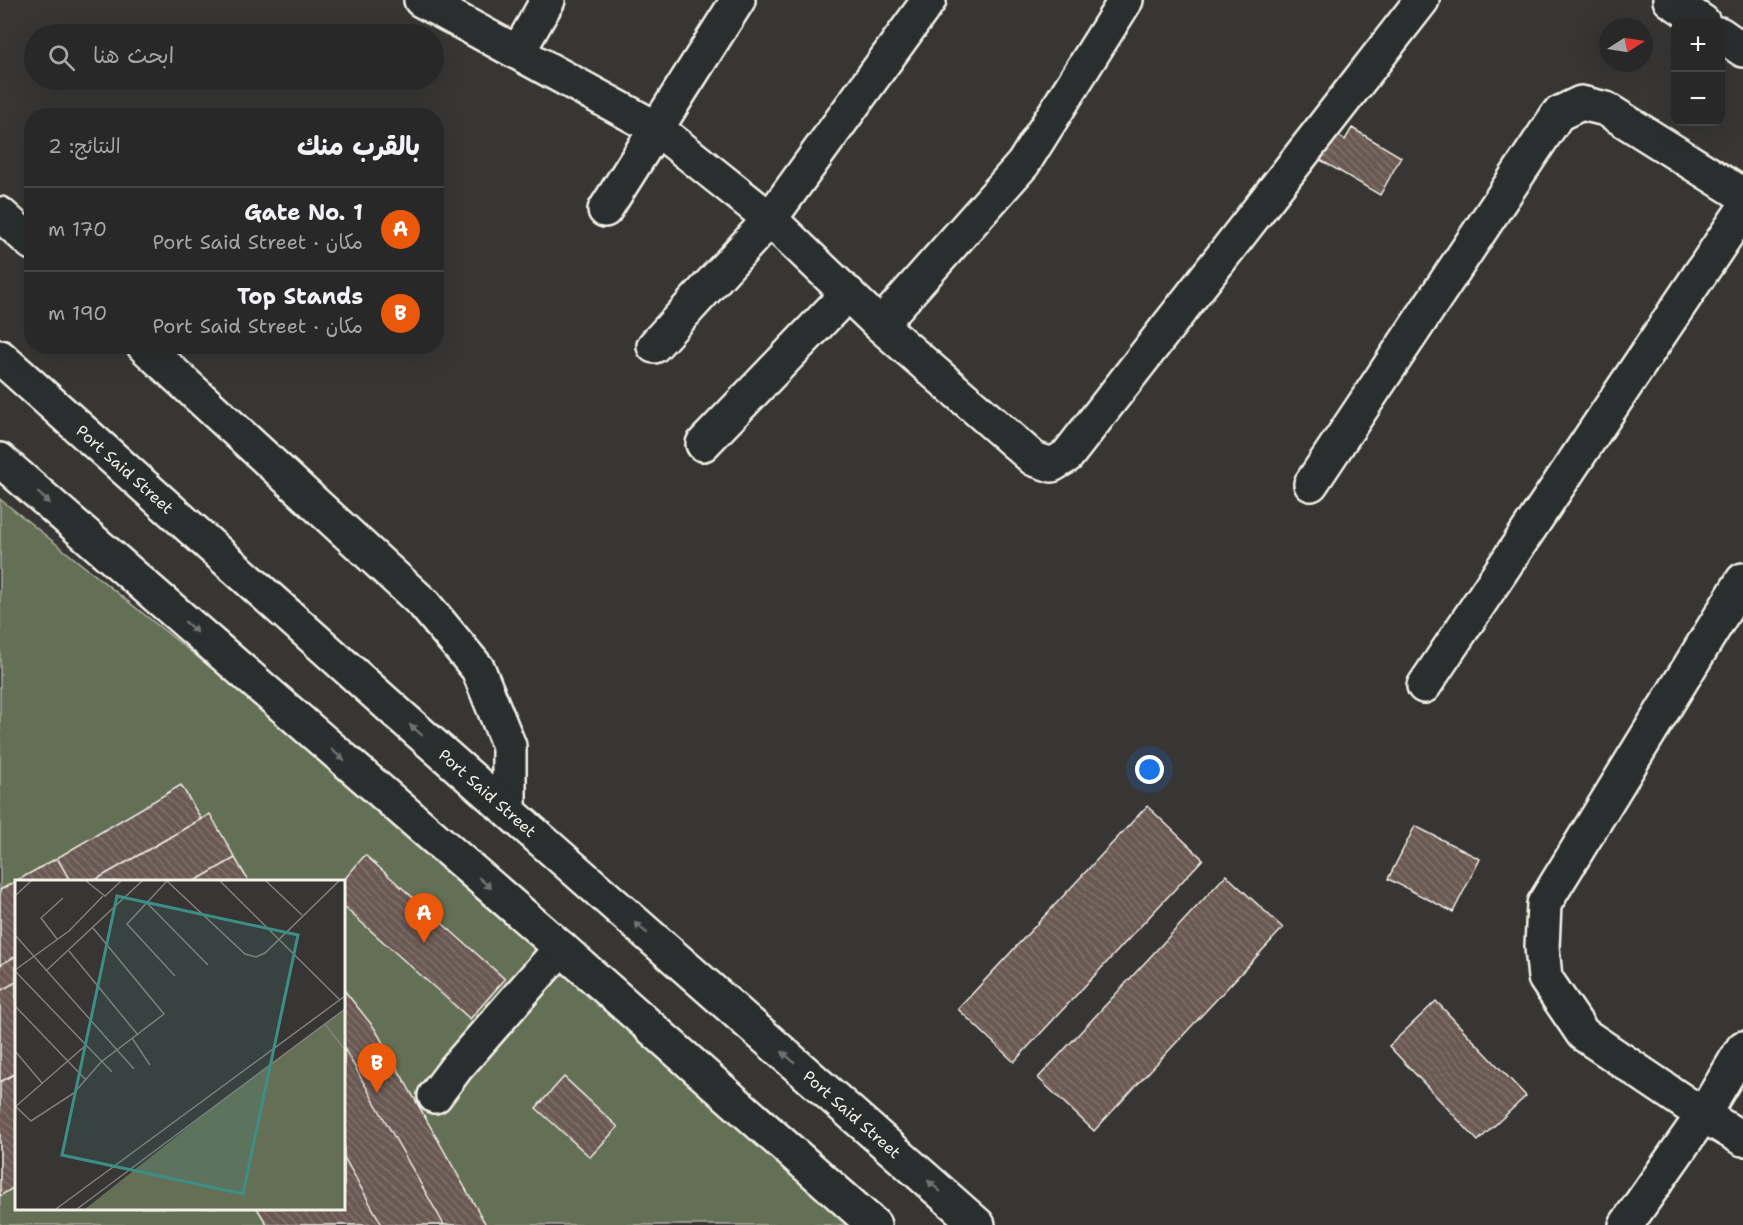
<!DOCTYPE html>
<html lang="ar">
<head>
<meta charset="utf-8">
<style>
  body { margin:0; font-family:"Shantell Sans","Playpen Sans Arabic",sans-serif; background:#353434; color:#f1f3f6; direction:rtl }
  .controls { position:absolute; right:18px; top:18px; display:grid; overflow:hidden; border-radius:12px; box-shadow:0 6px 24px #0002 }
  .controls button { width:54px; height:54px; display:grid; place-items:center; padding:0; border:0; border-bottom:2px solid #454445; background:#292828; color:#f1f3f6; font:30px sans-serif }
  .compass { position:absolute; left:1599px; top:18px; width:54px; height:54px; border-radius:50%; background:#292828; box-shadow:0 6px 24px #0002; rotate:78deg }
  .you { position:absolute; left:1150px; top:770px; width:21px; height:21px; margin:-15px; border:4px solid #fff; border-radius:50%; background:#1a73e8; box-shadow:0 0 0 9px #1a73e833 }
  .badge { display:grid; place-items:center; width:39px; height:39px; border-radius:50%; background:#ea580c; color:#fff; font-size:20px; font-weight:700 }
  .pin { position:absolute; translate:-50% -50px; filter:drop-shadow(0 2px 3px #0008) }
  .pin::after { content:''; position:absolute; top:32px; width:21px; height:18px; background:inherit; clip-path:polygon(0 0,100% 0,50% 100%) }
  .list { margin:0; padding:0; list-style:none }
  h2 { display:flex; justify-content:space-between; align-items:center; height:78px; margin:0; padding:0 24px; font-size:26px }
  h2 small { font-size:20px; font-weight:400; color:#a5a6a8 }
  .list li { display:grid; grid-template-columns:39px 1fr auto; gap:18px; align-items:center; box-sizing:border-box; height:84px; padding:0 24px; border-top:2px solid #454445 }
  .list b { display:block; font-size:22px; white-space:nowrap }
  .list p { margin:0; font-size:20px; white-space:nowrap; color:#a5a6a8 }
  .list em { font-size:20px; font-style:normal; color:#a5a6a8 }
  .icon { flex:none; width:33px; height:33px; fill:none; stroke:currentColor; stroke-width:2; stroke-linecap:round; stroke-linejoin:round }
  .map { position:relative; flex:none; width:1743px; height:1225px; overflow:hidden; direction:ltr }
  .search { position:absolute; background:#292828; box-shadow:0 6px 24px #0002; left:24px; top:24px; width:420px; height:66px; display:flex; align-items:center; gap:15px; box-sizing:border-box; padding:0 21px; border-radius:33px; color:#a5a6a8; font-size:22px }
  .panel { position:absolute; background:#292828; box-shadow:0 6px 24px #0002; left:24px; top:108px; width:420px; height:246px; border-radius:24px; direction:rtl }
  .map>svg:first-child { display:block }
</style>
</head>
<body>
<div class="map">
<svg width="1743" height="1225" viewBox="0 0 1743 1225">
  <defs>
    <pattern id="building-back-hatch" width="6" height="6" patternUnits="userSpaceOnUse" patternTransform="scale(1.5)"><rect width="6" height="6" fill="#6a5953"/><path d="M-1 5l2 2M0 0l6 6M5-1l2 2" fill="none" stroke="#80716c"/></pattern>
  </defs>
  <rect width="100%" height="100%" fill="#373635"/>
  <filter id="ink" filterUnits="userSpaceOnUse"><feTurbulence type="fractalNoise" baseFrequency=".0167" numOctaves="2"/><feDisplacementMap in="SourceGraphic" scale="12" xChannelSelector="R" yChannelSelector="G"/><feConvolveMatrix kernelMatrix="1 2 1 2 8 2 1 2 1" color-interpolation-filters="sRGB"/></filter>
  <g filter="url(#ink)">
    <path fill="#646f56" stroke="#acb09f" stroke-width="1.5" fill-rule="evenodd" d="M0,499l561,449 314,277h-875zM16,882h328v326h-328z"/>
    <path fill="url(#building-back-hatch)" stroke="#f4f1e8" stroke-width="1.5" d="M1352,128l49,29 -21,38 -63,-37 15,-26 13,8z
      M181,785l20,34 -109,63h-21l-14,-24z
      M1147,806l56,53 -189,203 -56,-53z
      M210,814l25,44 -42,24h-101z
      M1415,826l65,33 -27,53 -65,-33z
      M365,855l140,124 -35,40 -126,-112v-25h-2z
      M57,858l14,24h-55v100l-16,9v-101z
      M235,858l14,24h-56z
      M1226,875l57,53 -189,203 -56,-53z
      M16,956v117l-16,9v-117z
      M16,956v230l-16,10v-231z
      M16,982v204l-16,10v-205z
      M344,990l31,39 111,196h-104l-38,-68z
      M344,990l31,39 111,196h-219l-10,-17h87z
      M1436,1001l90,95 -48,45 -89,-95z
      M344,1048l100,177h-177l-10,-17h87z
      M16,1073v113l-16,10v-114z
      M564,1077l54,50 -28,30 -54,-49z
      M344,1157l38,68h-115l-10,-17h87z"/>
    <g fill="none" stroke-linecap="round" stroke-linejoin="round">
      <g stroke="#f4f1e8" stroke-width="38">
        <path id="minor" d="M421,0l235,128 114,91 110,106 154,134 18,6 15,-9 355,-456
          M1670,0l33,22
          M1720,34l23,16
          M518,52l30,-52
          M605,210l133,-210
          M0,214l32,29
          M880,325l143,-161 103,-164
          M144,346l280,258 54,65 31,77v65
          M654,346l116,-127 159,-219
          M703,444l145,-151
          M1311,484l247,-370 23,-11 25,6 137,86
          M1743,580l-199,324 -2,43 3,31 38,56 120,81 40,24
          M1424,686l319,-476
          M435,1096l21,-28 105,-120
          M1626,1225l77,-110 40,-67"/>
      </g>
      <g stroke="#f4f1e8" stroke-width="38">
        <g id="major">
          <path id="s1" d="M0,357l404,362 574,506"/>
          <path d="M0,460l561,488 313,277"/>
        </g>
      </g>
      <use href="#minor" stroke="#2a2d2e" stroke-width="33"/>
      <use href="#major" stroke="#2a2d2e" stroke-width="33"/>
    </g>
    <defs><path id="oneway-solid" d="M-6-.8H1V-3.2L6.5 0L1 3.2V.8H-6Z" transform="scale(1.5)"/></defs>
    <g fill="#71726f">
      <use href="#oneway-solid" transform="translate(44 498) rotate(41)"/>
      <use href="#oneway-solid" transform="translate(191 627) rotate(41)"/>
      <use href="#oneway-solid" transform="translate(416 730) rotate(-139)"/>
      <use href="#oneway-solid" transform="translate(338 755) rotate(41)"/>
      <use href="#oneway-solid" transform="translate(485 883) rotate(41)"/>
      <use href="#oneway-solid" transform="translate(641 928) rotate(-139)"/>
      <use href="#oneway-solid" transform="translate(788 1057) rotate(-139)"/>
      <use href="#oneway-solid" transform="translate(934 1186) rotate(-139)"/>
    </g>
  </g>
  <g text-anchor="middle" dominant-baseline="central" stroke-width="5" stroke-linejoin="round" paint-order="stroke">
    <g font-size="16" fill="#f4f1e8" stroke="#2a2d2e">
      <text stroke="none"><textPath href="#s1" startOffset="168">Port Said Street</textPath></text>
      <text stroke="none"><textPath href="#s1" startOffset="654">Port Said Street</textPath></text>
      <text stroke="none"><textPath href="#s1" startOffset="1140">Port Said Street</textPath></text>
    </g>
  </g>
  <g transform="translate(15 880)">
    <rect width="330" height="330" fill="#373635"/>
    <path d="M330,129v200h-260l135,-107z" fill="#646f56"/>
    <path fill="none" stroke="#83817d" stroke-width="1.5" d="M71,1l19,15 16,-15M205,1l120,119M251,1l36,34M0,16l16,-15M131,22l62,63M0,55l119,134M42,59l-16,-21 22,-20M54,71l69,84M0,90l54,-39 34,-35M32,90l95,-89M0,91l97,101M160,96l-48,-52 40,-43 78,73 11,3 9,-4 74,-72M0,126l71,74M310,144l20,26M117,158l18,27M0,171l27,32M0,226l16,15 43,-28 27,-31 63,-48 -71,-86M0,227l70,-61M41,329l289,-213M62,329l268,-200"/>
    <path fill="#3d8f86" fill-opacity="0.15" stroke="#3d8f86" stroke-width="3" d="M102,16l181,39 -55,259 -181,-39z"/>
    <rect width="330" height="330" fill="none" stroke="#f4f1e8" stroke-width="3"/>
  </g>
</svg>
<div class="controls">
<button>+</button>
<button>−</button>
</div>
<svg class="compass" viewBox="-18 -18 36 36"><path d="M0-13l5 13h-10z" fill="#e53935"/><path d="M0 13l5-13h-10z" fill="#a5a6a8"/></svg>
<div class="you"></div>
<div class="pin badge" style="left:424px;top:943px">A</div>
<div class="pin badge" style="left:377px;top:1093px">B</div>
<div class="search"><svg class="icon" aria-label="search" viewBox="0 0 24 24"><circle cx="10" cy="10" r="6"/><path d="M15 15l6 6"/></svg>ابحث هنا</div>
<section class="panel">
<h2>بالقرب منك<small>النتائج: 2</small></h2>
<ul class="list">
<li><span class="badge">A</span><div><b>Gate No. 1</b><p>مكان · Port Said Street</p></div><em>170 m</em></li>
<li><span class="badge">B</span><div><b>Top Stands</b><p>مكان · Port Said Street</p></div><em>190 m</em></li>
</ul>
</section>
</div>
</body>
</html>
